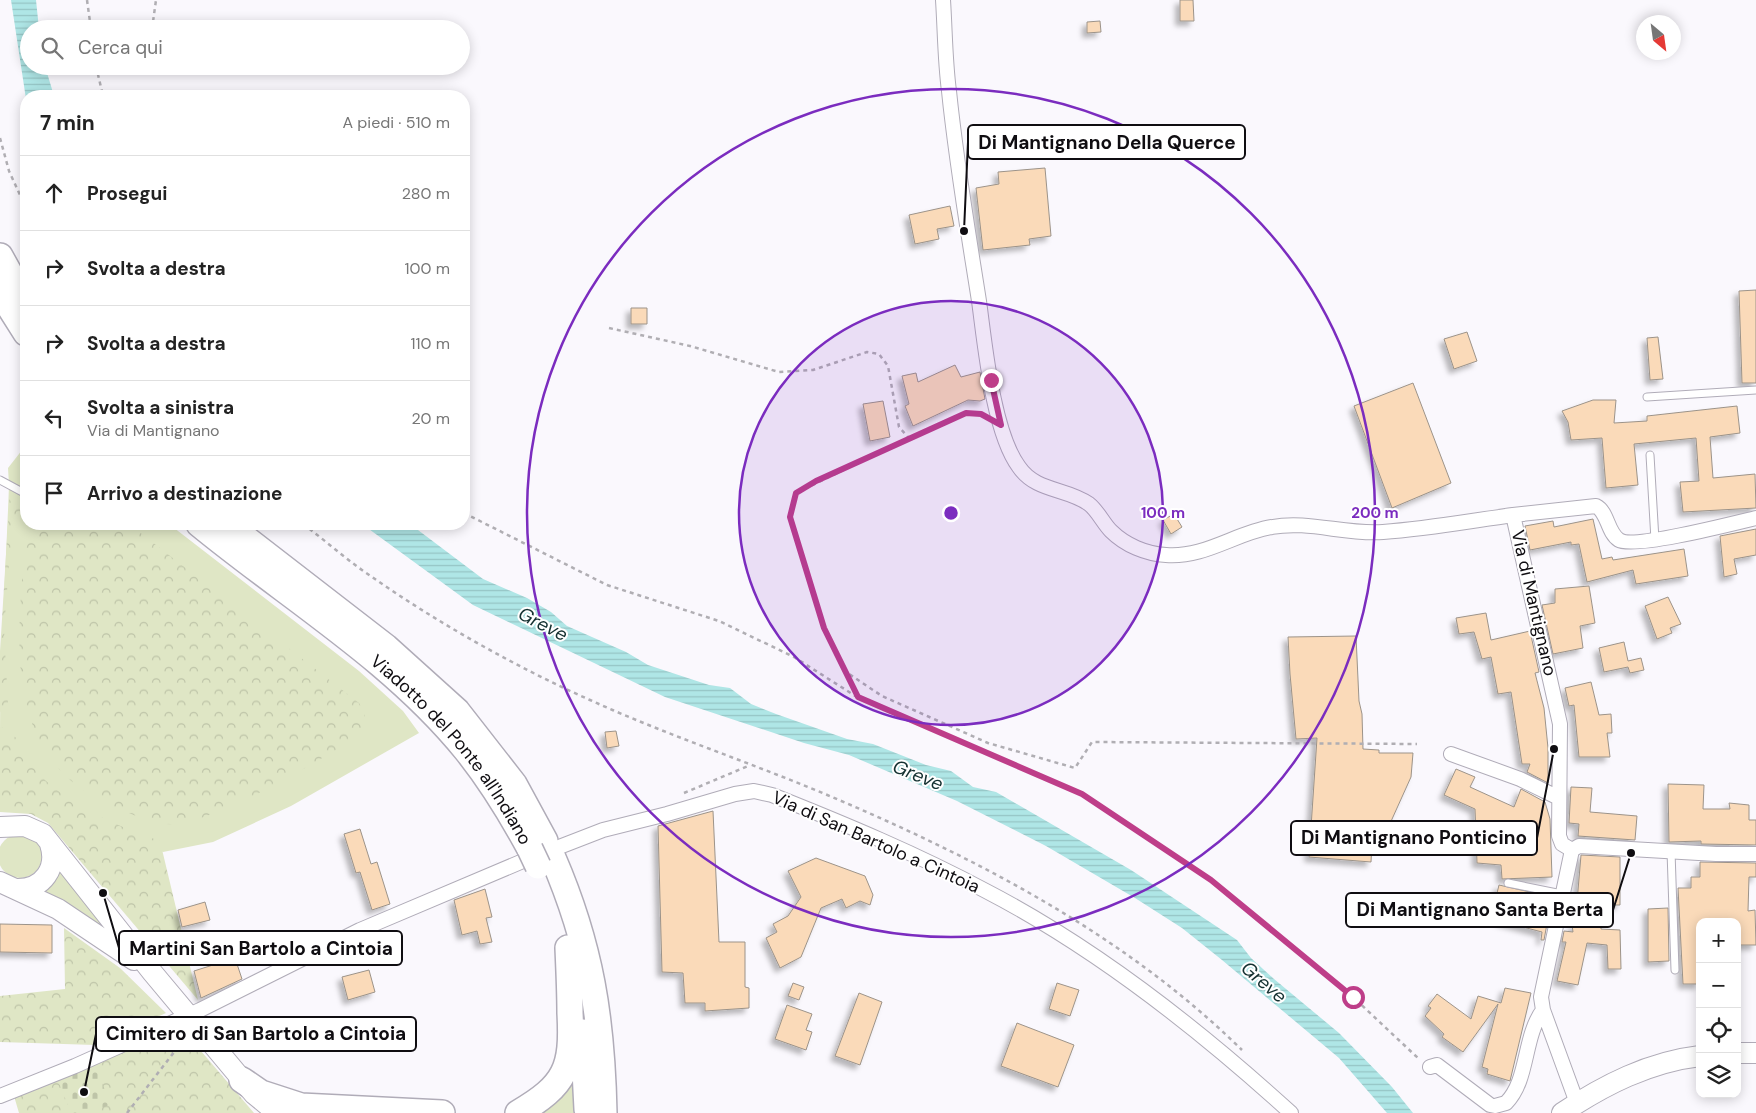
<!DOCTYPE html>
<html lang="it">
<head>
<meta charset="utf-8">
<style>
  body { margin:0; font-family:"DM Sans",sans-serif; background:#f2f2f2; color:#222 }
  .controls { position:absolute; right:15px; bottom:15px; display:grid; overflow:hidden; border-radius:10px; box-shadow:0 2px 12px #0003 }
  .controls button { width:45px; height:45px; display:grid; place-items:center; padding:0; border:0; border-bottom:1px solid #e0e0e0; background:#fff; color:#222; font:25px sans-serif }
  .compass { position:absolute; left:1636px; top:15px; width:45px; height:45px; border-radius:50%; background:#fff; box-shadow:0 2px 12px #0003; rotate:151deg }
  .stop { position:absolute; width:15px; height:15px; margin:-11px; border:4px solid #be3e89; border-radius:50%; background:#fff }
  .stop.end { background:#be3e89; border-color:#fff; box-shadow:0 1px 5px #0008 }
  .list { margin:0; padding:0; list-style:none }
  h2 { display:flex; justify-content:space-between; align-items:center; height:65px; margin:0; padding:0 20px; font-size:21px }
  h2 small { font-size:16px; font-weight:400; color:#767676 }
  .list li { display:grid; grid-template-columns:32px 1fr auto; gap:15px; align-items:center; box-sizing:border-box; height:75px; padding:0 20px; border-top:1px solid #e0e0e0 }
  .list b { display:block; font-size:19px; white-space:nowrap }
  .list p { margin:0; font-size:16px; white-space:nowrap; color:#767676 }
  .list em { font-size:16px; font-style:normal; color:#767676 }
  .icon { flex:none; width:28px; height:28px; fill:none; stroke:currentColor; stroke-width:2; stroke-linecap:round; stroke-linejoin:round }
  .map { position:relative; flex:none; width:1756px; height:1113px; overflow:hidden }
  .search { position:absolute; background:#fff; box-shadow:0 2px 12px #0003; left:20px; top:20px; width:450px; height:55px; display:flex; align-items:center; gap:12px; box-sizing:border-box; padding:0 18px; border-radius:28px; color:#767676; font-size:19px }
  .panel { position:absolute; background:#fff; box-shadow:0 2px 12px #0003; left:20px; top:90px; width:450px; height:440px; border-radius:20px }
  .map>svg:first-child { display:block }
</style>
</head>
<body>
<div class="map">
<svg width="1756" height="1113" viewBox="0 0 1756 1113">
  <defs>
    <pattern id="forest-crowns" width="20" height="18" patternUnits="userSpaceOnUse" patternTransform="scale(1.25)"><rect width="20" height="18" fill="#dfe6c5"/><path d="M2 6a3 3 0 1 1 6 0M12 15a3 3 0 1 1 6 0" fill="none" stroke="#bec4a8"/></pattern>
    <pattern id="cemetery-stones" width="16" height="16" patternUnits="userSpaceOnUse" patternTransform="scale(1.25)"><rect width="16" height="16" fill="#dfe6c5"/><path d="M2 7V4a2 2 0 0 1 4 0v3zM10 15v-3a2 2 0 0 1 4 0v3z" fill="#bec4a8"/></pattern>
    <pattern id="water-rules" width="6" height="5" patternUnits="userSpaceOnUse" patternTransform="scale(1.25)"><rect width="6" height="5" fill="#afe6e6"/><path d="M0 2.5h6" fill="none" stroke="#95c4c4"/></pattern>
    <filter id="shadow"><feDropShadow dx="-4.5" dy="4.5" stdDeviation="2.5" flood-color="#0004"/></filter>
  </defs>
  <rect width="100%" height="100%" fill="#faf8fd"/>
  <path fill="#dfe6c5" d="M26,445v79h143l190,147 44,40 16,22 -128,73 -78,36 -50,10 -67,-28 -33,-19 -63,-70c0,-83 6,-167 9,-250l-1,-17z
    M-2 856a22 22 0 1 1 44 0a22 22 0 1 1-44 0Z
    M56,867l56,65 -76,-40z
    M575,1072v41h-43z"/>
  <path fill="url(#forest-crowns)" d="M10,491l9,6 5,8 -10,21 -3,14 -7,90 4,74 -3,6 -5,2v-61z
    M30,524h99l230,179c11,16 7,28 -9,39 -46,26 -91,55 -141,73 -8,3 -19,8 -28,9 -24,3 -47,-9 -69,-18 -112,-49 -95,-166 -86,-270z
    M0,727c23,7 29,39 46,54 34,30 72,45 114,60l38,159 -150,-177 -17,-9 -31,-2z
    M64,928l56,40 46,45 -71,32 -95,-3v-46l65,-7z
    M178,1027l5,3 71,83h-235l-5,-17z"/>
  <path fill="url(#cemetery-stones)" d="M96,1065l14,40 -22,8h-17l-13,-33z"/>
  <path fill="url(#water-rules)" d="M11,0h25l3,29h-10v37h16l9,30h-28v3z
    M362,524h48l73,55 44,19 24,14 16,14 59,26 22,13 61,20 21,3 21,16 25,10 71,25 26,5 53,21 25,6 22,16 23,5 135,78 106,70 14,18 23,21 65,54 53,54 21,26h-26l-48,-55 -117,-98 -40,-32 -47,-30 -89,-52 -89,-45 -108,-46 -45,-12 -139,-46 -192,-92z"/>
  <path fill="#fadab9" stroke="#9c9389" filter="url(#shadow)" d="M1180,0h13l1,21h-14z
    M1100,21l1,11 -14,1v-11z
    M1045,168l6,68 -22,3 1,6 -47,5 -7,-62 23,-4 -1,-12z
    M950,206l4,20 -17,3 2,10 -24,5 -6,-29z
    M1756,290v93h-14l-3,-92z
    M631,308h16v16h-16z
    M1467,332l10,29 -23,8 -10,-30z
    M1658,337l5,42 -13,1 -3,-42z
    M955,365l6,12 19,-5 5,27 -5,2 -12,-1 -55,26 -8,-20 4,-2 -7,-28 14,-3 2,9z
    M1413,383l38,100 -59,25 -38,-102z
    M1593,400h23l-2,23 33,-2v-5l90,-10 3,27 -30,4 3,41 42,-4 1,34 -73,4 -3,-30 19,-1 -3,-43 -62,6 4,41 -32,3 -4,-50 -31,2 -3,-18 -6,-11z
    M883,401l7,36 -20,4 -7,-37z
    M1174,514l8,13 -11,7 -8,-14z
    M1593,519l9,40 10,-2 1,3 71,-11 4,27 -52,8 -3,-14 -46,12 -8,-38 -8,1v-3l-41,8 -5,-24 28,-5 1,6z
    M1756,529v26l-22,4 3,15 -13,3 -4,-41z
    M1589,586l6,37 -15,3 3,22 -30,6 -11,-49 13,-2v-14z
    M1668,597l13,27 -11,4 2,5 -15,6 -12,-33z
    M1486,613l5,27 39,-9 9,41 -4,1 9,35 4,40v35l-21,-11 3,-8h-8l-11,-72 -13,2 -7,-37 -9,2 -8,-27 -15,2 -3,-16z
    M1356,636l3,65 3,13 1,35 16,1v3h34l-2,24 -23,51 -15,-3 -2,37 -62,-5 8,-119 -21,1 -6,-65 -2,-37z
    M1624,642l4,19 13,-3 3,12 -14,3 -2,-6 -24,5 -5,-24z
    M1591,682l8,33 12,-1 1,19h-5l3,24h-31l-5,-52 -5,1 -4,-18z
    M616,731l3,15 -12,2 -2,-16z
    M1456,769l19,8 -5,10 44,20 7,-18 24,13 5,17 2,58 -50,2 -1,-14 -24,-2 -2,-54 -31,-14z
    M1668,784l36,1 -1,24h27l-1,-6 20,2v15h7v25l-55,-1v-3l-32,1z
    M1571,787l21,1 -2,24 47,4 -2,24 -57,-4 1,-12 -10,-1z
    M713,811l6,131h26v45l4,1v20l-44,3v-8h-20l-2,-30 -21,-1 -4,-146z
    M360,829l11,35 6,-2 13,42 -18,6 -12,-38 -4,1 -12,-39z
    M1581,855l39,2v48h-18l-1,24 19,1 1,39h-13l-1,-24 -20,-2 -9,42 -21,-4 9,-39h-4l2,-11 9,1 -1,-7 8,-1v-23l-3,1z
    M816,858l49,18 8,19 -3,10 -10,-4 -14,7 -4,-9 -21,9 -20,49 -21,11 -14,-30 11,-6 -4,-8 15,-8 13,-19 -13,-26z
    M1700,862l56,1v14h-7l-1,34 7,-1 1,35h-19v-23h-37v62h-17l-5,-96h13v-11h9z
    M1499,885l53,12 -8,43h-3l1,-8 -42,-11 2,-5 -10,-3z
    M485,889l7,28 -6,1 6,24 -12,2 -3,-13 -15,4 -8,-35z
    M205,902l5,18 -28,7 -4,-17z
    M1668,908l1,53 -21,1v-53z
    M0,924l52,1v28l-52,-1z
    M235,958l7,21 -41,19 -7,-27z
    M369,970l6,22 -27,8 -6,-23z
    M793,983l11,4 -5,13 -11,-4z
    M1057,983l22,7 -9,26 -21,-7z
    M1505,988l26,5 -21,88 -23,-7 1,-5 -6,-2 16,-63 -35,48 -21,-15 2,-3 -19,-18 6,-8 -3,-2 9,-12 34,25 7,-23 23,7z
    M859,993l23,9 -22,63 -25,-9z
    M787,1005l25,9 -6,16 6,2 -6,18 -31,-11z
    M1017,1023l57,22 -16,42 -57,-21z"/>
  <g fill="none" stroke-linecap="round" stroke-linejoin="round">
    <g stroke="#b0acb8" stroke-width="9">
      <path id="lane" d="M1647,397l109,-7
        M1650,455l5,85
        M0,480l26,14
        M1671,851l4,119
        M1508,883l54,11"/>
    </g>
    <g stroke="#b0acb8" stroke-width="16">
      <path id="street" d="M943,0c2,30 2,61 6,91 7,70 19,140 30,210 6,44 14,131 40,166 17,25 48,21 70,37 9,7 14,19 22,27 14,14 35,23 55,24 39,3 69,-22 106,-28 36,-7 74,8 111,5 43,-3 87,-11 130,-17l47,209 -1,112 3,8 10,6
        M1513,515l83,-9c12,6 11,26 23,34 14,9 116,-17 137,-22
        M1451,754l69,25 39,19
        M1572,850l-31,147 2,13 34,93
        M1572,850l7,-4 137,8h40
        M1430,1067l7,-2 53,40 5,1 11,-3c23,-23 17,-66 37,-93
        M0,1096l75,-30 125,-56 160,-80 163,-69 80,-31 64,-16 68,-20 19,-3 18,4c73,29 145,59 214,96 108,56 215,140 305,222"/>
    </g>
    <g stroke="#b0acb8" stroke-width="22">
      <path id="secondary" d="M0,827l25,-1 18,8 109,138 102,122 23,19
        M0,882l58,27 76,51
        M18,889c25,0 40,-21 32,-45
        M1737,1053h19
        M1562,1113c42,-28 87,-51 138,-57"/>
    </g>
    <g stroke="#b0acb8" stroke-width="28">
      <g id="highway">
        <path d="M0,256l26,47"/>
        <path d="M0,292l26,41"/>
        <path id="s1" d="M199,524c90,74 193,135 267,226 25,31 45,64 64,99"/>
        <path d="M227,524l159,123 71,64 57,73 31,57"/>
        <path d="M553,858c38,88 49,160 51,255"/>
        <path d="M583,1032l4,77"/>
        <path d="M242,1080l19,13 40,13 141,7"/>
        <path d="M518,1113c48,-28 55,-45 52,-100 0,-21 -1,-43 -2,-65"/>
      </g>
    </g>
    <path stroke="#b0aeb3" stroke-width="2.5" stroke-dasharray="4 4" stroke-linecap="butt" d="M87,0l4,29
      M152,29l4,-29
      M96,66l7,30
      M0,138l9,33 17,37
      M609,328l81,18 89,26 34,-2 54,-18 12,2 9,12 11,61 10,11 57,-25 16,1
      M909,438l-113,55 -6,24 34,111 22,44 36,24 106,47 87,25 17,-26 325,2
      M464,513l143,72 112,36 75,36 63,40 225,97 129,85 142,118 66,62
      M303,524c23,17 45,37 69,53 66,46 144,90 218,123 79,36 162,63 242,97 148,63 294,139 410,253
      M846,673l11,22
      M684,793l64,-27
      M127,1113l58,-75"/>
    <use href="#lane" stroke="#fff" stroke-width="7"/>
    <use href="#street" stroke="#fff" stroke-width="14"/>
    <use href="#secondary" stroke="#fff" stroke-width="20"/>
    <use href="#highway" stroke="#fff" stroke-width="25"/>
    <g stroke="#b0acb8" stroke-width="28" stroke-linecap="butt">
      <path id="highway-bridge" d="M530,849l8,17"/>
    </g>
    <use href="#highway-bridge" stroke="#fff" stroke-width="25"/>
  </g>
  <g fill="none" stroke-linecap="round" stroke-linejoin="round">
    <path stroke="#be3e89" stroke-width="6" d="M991,380l10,45 -20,-11 -15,-1 -150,68 -20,12 -6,24 34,111 34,69 224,97 129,86 142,117"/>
  </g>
  <circle cx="951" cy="513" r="212" fill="#7b2cbf" fill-opacity=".12"/>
  <g fill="none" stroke="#7b2cbf" stroke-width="2.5">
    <circle cx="951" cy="513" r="212"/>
    <circle cx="951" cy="513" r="424"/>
  </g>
  <g text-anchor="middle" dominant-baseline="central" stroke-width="4" stroke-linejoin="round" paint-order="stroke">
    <g font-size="18" fill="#0f0d11" stroke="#fff">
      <text transform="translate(1534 603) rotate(77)">Via di Mantignano</text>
      <text stroke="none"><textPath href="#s1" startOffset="341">Viadotto del Ponte all'Indiano</textPath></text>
      <text transform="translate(876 842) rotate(24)">Via di San Bartolo a Cintoia</text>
    </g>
    <g font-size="19" font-style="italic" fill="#143131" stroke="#fff">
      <text transform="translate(543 624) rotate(27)">Greve</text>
      <text transform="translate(918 775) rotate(22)">Greve</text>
      <text transform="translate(1264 982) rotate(40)">Greve</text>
    </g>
  </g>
  <circle cx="951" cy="513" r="8" fill="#7b2cbf" stroke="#fff" stroke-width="2.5"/>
  <g font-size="15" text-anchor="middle" font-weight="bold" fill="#7b2cbf" stroke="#fff" stroke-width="4" stroke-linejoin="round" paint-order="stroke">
    <text x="1163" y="518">100 m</text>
    <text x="1375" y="518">200 m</text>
  </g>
  <path fill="none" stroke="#0f0d11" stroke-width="2" d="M964 231L968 142M1554 749L1537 838M1631 853L1613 910M103 893L119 948M84 1092L96 1034"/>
  <g fill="#0f0d11" stroke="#fff" stroke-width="2">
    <circle cx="964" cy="231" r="5"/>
    <circle cx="1554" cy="749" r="5"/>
    <circle cx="1631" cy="853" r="5"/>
    <circle cx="103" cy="893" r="5"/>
    <circle cx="84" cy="1092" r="5"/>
  </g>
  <g fill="#fff" stroke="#0f0d11" stroke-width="2">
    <rect x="968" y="125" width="277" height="34" rx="5"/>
    <rect x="1291" y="821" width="246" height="34" rx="5"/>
    <rect x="1346" y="893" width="267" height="34" rx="5"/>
    <rect x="119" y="931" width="283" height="34" rx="5"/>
    <rect x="96" y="1017" width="320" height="34" rx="5"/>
  </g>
  <g font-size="19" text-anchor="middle" font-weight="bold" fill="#0f0d11">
    <text x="1107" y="149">Di Mantignano Della Querce</text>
    <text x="1414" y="844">Di Mantignano Ponticino</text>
    <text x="1480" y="916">Di Mantignano Santa Berta</text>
    <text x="261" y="955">Martini San Bartolo a Cintoia</text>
    <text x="256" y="1040">Cimitero di San Bartolo a Cintoia</text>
  </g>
</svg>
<div class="controls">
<button>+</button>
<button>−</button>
<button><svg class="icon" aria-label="locate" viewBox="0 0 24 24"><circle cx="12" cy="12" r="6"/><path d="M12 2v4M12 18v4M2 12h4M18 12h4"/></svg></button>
<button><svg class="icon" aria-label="layers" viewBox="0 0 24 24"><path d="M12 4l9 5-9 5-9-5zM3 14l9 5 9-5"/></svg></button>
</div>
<svg class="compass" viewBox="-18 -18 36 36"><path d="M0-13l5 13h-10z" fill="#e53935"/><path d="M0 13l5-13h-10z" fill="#767676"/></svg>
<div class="stop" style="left:1353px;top:997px"></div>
<div class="stop end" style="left:991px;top:380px"></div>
<div class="search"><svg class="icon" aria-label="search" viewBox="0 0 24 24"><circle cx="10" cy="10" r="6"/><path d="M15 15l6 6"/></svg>Cerca qui</div>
<section class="panel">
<h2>7 min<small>A piedi · 510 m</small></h2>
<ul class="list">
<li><svg class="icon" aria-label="ahead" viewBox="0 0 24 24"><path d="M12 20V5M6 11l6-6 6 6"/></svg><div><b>Prosegui</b></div><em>280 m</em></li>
<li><svg class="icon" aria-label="right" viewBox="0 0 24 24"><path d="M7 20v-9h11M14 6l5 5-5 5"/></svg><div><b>Svolta a destra</b></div><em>100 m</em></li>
<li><svg class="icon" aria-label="right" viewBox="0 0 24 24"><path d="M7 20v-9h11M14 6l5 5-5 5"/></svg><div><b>Svolta a destra</b></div><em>110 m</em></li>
<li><svg class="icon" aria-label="left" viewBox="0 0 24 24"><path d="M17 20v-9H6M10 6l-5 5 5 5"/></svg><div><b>Svolta a sinistra</b><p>Via di Mantignano</p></div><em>20 m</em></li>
<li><svg class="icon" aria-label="arrive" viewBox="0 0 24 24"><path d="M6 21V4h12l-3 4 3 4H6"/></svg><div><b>Arrivo a destinazione</b></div></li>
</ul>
</section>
</div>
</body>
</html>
